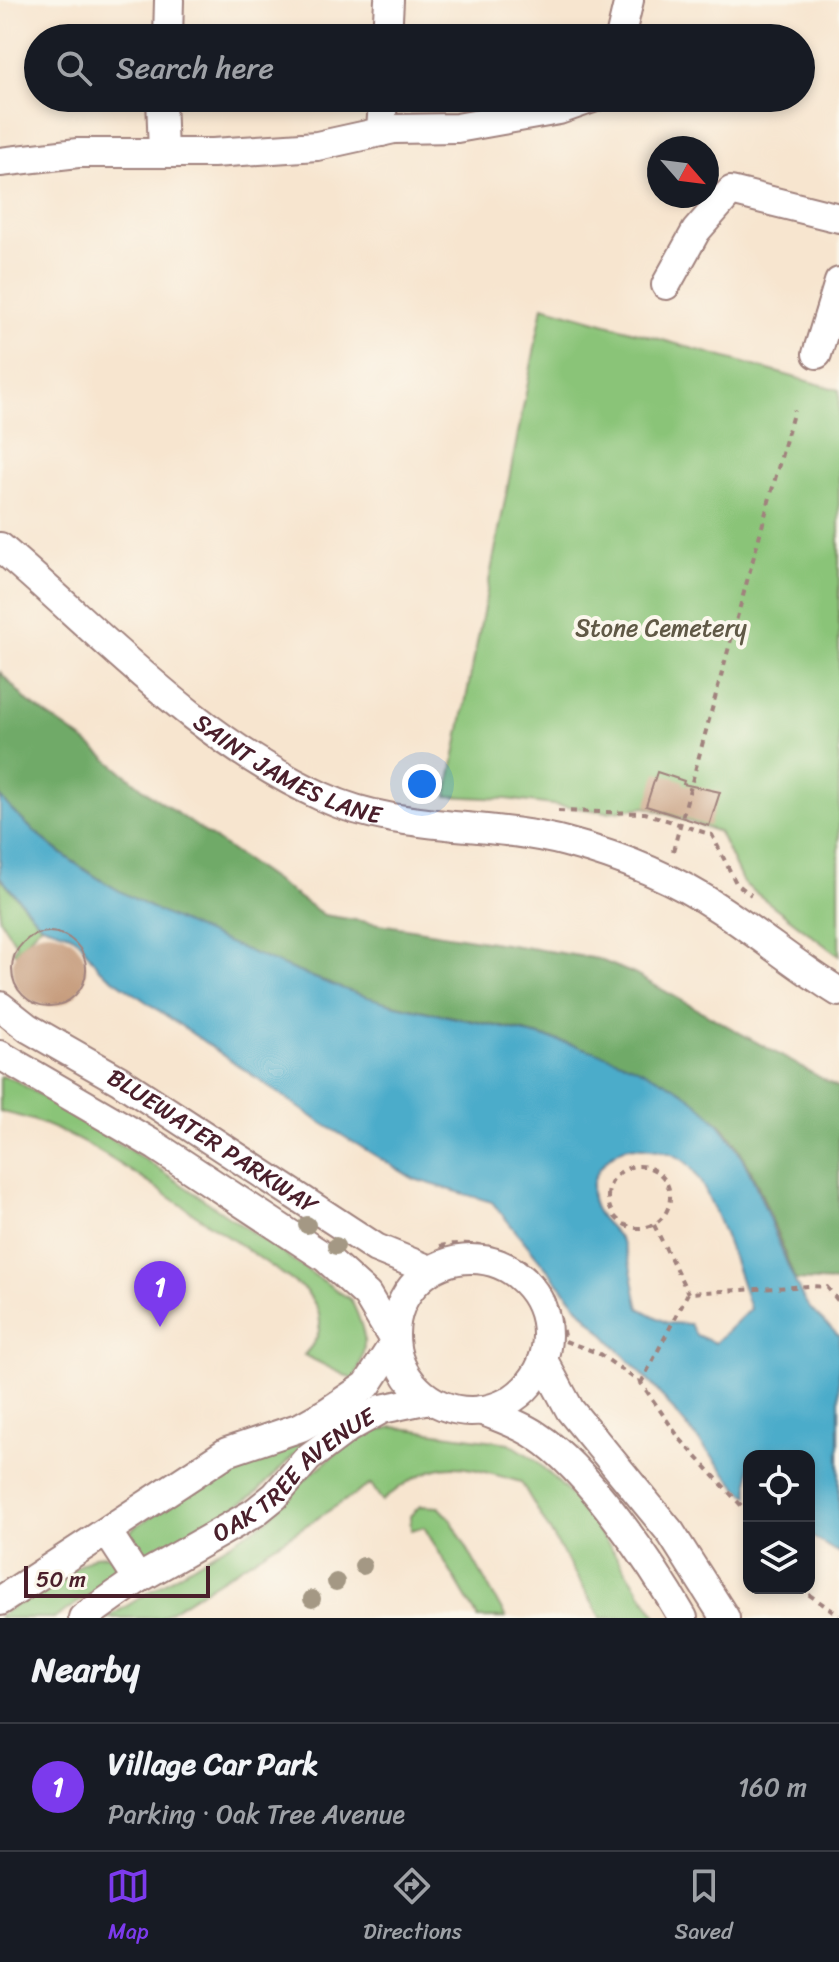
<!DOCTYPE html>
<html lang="en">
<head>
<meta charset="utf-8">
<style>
  body { margin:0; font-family:Sriracha,sans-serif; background:#242831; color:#f1f3f6 }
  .controls { position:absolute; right:24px; bottom:24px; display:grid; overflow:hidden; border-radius:16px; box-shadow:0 4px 12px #0003 }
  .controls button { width:72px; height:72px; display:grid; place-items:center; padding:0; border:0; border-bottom:2px solid #363941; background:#171b24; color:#f1f3f6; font:40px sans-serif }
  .compass { position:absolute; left:647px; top:136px; width:72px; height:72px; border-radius:50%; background:#171b24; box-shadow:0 4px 12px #0003; rotate:118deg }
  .scale { position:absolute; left:24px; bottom:20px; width:186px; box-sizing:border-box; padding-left:8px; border:4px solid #4a1f2b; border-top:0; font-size:22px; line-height:28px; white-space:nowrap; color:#4a1f2b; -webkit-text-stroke:6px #fbf7ec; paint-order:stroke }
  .you { position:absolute; left:422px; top:784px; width:28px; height:28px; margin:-20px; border:6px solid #fff; border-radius:50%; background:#1a73e8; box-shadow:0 0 0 12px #1a73e833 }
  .badge { display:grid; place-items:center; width:52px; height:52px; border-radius:50%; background:#7c3aed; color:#fff; font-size:26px; font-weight:700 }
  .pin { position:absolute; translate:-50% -66px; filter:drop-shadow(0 2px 4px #0008) }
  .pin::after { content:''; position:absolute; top:42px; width:28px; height:24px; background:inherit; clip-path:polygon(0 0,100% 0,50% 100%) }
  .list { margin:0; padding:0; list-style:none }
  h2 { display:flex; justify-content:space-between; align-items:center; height:104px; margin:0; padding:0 32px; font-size:34px }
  h2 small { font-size:26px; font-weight:400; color:#9ea1a6 }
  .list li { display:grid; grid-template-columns:52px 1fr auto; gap:24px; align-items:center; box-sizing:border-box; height:128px; padding:0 32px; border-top:2px solid #363941 }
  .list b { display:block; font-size:30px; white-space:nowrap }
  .list p { margin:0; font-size:26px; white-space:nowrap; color:#9ea1a6 }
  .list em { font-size:26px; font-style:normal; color:#9ea1a6 }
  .icon { flex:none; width:44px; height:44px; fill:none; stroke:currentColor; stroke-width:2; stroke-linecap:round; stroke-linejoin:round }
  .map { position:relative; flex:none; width:839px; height:1618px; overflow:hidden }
  .search { position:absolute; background:#171b24; box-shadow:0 4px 12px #0003; left:24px; right:24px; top:24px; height:88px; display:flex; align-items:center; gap:20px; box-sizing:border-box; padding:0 28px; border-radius:44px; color:#9ea1a6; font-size:30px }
  .sheet { height:232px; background:#171b24 }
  nav { display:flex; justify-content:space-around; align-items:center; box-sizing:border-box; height:112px; border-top:2px solid #363941; background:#171b24; font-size:22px; color:#9ea1a6 }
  nav a { display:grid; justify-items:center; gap:4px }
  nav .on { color:#7c3aed }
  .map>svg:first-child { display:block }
</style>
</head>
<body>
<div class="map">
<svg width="839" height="1618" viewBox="0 0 839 1618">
  <rect width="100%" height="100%" fill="#fbf7ec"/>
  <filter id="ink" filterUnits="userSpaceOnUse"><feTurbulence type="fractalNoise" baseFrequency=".0125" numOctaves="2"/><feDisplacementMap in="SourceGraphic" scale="16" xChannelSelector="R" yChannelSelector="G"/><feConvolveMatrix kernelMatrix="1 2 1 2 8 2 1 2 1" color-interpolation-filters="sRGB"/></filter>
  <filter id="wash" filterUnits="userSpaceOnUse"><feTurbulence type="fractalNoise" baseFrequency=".006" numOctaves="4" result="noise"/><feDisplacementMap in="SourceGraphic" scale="32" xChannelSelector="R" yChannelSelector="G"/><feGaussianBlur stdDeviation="1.8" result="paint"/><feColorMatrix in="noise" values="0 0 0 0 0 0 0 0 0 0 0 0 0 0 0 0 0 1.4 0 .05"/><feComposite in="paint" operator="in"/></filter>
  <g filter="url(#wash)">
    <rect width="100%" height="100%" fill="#f7e5cf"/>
    <path fill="#8ac478" stroke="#6a7252" stroke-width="2" d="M543,306l296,84v566l-96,-73 -24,-51 -73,-25 -39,5 -101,-13 -59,-3z
      M0,877l41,48 -23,24 -1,6 -4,-4 3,-7 -16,-25z
      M0,1076l13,3 133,81 205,140c16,33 18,47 3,80l-50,-25c21,-22 21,-41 2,-64 -33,-25 -68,-47 -101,-70 -59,-39 -135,-98 -205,-109z
      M335,1424l-43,33 -38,38 -118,73 -13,-22 10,-18 99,-60 32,-7z
      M393,1427l116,16 25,16 30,29 45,57 49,73h-57l-80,-136c-67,-19 -82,-27 -139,19l-11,-17 -211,134h-53l159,-97 40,-43 32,-26 31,-19z
      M420,1506l19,1 11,11 56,100h-28l-54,-91 -13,3 -1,-14z
      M106,1555l7,4 4,13 -4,7 -58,39h-55v-3l94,-59z"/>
    <path fill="#6faa68" stroke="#5c644a" stroke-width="2" d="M0,672l28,30 58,40 65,53 173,120 274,44 36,15 205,114v199l-3,-5 -41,-2c-17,-42 -42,-121 -72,-153 -80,-84 -223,-98 -330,-123 -45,-11 -89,-30 -132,-47 -96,-40 -191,-81 -261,-160z"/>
    <path fill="#4bacca" stroke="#4a667a" stroke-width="2" fill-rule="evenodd" d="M0,797c68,78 162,118 255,157 45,19 91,38 137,50 95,23 205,34 289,87 74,47 83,133 121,205 7,15 25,28 37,40v217l-30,-18v-79h-60v40l-11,-8 -83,-100 -76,-80 -87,-106 -78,-23 -97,-59 -218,-151 -19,-27 -10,-8 -29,-9 -41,-48zM628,1147c19,1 38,2 55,13 24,15 58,119 67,149l-35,34 -19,-8 -6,-11 -23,-1 -28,-15c-6,-21 -7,-48 -18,-67 -6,-11 -18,-18 -24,-29 -15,-26 5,-57 31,-65z"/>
    <g id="blocks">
      <path fill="#c79e7f" d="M657,772l27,9 -1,3 37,8 -11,34 -63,-20z
        M12 969a37 37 0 1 1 74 0a37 37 0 1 1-74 0Z"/>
    </g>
  </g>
  <g filter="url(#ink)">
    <use href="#blocks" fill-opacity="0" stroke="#a0827d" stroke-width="2"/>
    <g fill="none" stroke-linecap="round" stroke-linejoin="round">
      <g stroke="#a0827d" stroke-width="32">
        <g id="minor">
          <path d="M168,38l1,-38"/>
          <path d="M387,38l2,-38"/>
          <path d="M620,38l9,-38"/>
          <path d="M161,98l2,55"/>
          <path d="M381,132l2,-34"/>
          <path d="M0,162l78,-9h135l104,-7 77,-17 63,-1 102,-18 34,-12"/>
          <path d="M666,285l30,-54 35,-40 108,27"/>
          <path d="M817,354l22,-72"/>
          <path id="s1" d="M0,547c103,88 198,193 323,250 76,35 163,24 243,45 53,14 108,36 154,67 40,26 78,58 119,83"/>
          <path id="s2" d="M0,1006l28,22 91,52 257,168 54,22"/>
          <path d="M0,1055l156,91 170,112 41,37 28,47 -28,43 -41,28 -25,14 -74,25 -227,149"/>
          <circle cx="471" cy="1335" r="76"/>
          <path d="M543,1360l27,50 101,123 54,85"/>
          <path d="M481,1410c19,8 39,14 56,26 50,32 116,130 146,182"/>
          <path d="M108,1533l30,46"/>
          <path id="s3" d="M83,1618l55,-39 116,-66 21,-17 33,-38 40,-30 34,-19 47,-10"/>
        </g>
      </g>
      <path stroke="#a0827d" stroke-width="4" stroke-dasharray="6 6" stroke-linecap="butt" d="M558,811l87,2 67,22 24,48 15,12
        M673,851l121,-441
        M608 1197a31 31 0 1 1 62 0a31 31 0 1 1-62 0Z
        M654,1225l34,68
        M440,1246c40,-8 93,6 111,47 7,15 11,33 14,48
        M565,1341l33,12 43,30 39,56 69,75
        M641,1383l47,-90 122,-7 17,1 12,15
        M799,1588l40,27"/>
      <use href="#minor" stroke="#fff" stroke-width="28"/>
    </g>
    <g fill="#a49884">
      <circle cx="307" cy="1225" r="9"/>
      <circle cx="336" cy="1246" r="9"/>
      <circle cx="363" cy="1566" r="9"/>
      <circle cx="336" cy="1582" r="9"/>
      <circle cx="312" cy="1599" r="9"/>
    </g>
  </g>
  <g text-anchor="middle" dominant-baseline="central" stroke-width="8" stroke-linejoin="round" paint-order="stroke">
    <g font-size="24" fill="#605946" stroke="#fbf7ec">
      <text x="661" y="628">Stone Cemetery</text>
    </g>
    <g font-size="24" fill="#4a1f2b" stroke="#fbf7ec">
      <text stroke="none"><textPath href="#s1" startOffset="366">SAINT JAMES LANE</textPath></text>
      <text stroke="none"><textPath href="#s2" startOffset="252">BLUEWATER PARKWAY</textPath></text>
      <text stroke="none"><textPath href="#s3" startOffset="256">OAK TREE AVENUE</textPath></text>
    </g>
  </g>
</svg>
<div class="controls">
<button><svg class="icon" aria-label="locate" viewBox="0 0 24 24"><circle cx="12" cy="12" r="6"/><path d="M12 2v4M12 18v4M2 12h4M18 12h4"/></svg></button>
<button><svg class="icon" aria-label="layers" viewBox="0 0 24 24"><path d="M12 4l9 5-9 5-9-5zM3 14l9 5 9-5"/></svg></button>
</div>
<svg class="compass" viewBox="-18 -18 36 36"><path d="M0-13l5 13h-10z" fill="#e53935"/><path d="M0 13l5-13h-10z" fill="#9ea1a6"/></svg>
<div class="scale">50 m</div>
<div class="you"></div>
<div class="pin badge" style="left:160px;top:1327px">1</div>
<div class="search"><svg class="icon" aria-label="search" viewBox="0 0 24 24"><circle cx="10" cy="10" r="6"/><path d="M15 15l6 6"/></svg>Search here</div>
</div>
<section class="sheet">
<h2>Nearby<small></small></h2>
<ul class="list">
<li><span class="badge">1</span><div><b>Village Car Park</b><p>Parking · Oak Tree Avenue</p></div><em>160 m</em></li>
</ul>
</section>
<nav>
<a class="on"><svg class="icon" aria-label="map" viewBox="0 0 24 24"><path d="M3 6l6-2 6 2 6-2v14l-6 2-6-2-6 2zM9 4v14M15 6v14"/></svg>Map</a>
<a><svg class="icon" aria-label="directions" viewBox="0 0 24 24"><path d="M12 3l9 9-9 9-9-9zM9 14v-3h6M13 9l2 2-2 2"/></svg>Directions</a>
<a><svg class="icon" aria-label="saved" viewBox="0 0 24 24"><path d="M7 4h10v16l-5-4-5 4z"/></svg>Saved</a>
</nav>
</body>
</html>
